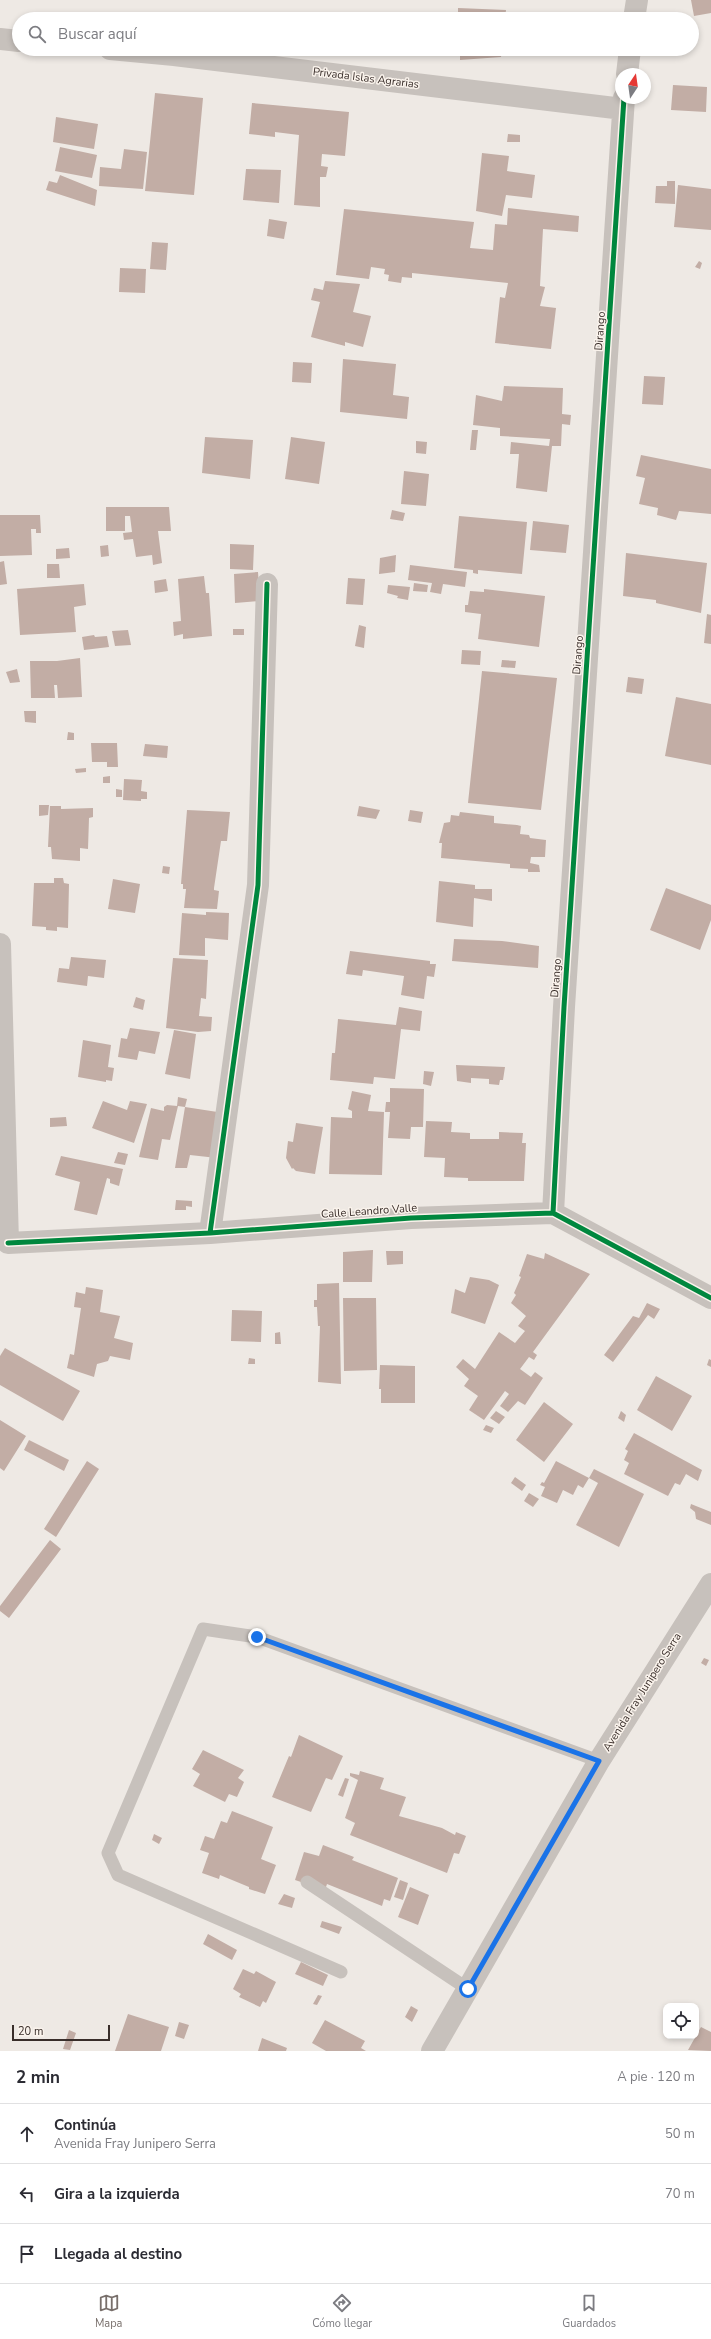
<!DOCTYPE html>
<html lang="es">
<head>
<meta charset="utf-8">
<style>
  body { margin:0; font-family:"Nunito Sans",sans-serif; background:#f7f7f7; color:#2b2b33 }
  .controls { position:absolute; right:12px; bottom:12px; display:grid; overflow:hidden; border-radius:8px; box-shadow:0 2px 6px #0003 }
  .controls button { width:36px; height:36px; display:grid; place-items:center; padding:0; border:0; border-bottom:1px solid #e1e1e2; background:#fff; color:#2b2b33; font:20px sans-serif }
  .compass { position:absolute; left:615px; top:68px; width:36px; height:36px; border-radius:50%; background:#fff; box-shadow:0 2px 6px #0003; rotate:13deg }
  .scale { position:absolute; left:12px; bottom:10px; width:98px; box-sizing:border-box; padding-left:4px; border:2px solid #392e2a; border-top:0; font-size:11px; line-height:14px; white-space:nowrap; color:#392e2a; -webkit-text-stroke:3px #faf3ec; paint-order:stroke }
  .stop { position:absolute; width:12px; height:12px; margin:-9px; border:3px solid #1a73e8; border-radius:50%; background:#fff }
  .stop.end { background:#1a73e8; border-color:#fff; box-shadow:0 1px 4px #0008 }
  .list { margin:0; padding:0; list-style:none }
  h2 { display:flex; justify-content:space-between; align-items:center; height:52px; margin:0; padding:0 16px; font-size:17px }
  h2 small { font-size:13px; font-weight:400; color:#7c7c81 }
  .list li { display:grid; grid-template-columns:26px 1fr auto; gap:12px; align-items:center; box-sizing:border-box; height:60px; padding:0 16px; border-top:1px solid #e1e1e2 }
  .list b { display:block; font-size:15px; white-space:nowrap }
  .list p { margin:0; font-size:13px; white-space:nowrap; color:#7c7c81 }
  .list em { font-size:13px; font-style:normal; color:#7c7c81 }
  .icon { flex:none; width:22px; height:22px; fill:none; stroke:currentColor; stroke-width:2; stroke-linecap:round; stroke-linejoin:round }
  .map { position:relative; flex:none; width:711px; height:2051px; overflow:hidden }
  .search { position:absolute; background:#fff; box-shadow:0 2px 6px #0003; left:12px; right:12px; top:12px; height:44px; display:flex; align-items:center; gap:10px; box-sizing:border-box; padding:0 14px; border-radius:22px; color:#7c7c81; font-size:15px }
  .sheet { height:232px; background:#fff }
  nav { display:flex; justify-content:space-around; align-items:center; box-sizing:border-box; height:56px; border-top:1px solid #e1e1e2; background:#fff; font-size:11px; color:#7c7c81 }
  nav a { display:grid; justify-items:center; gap:2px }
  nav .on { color:#786f6b }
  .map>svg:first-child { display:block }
</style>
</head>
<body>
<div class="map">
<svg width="711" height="2051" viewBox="0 0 711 2051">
  <rect width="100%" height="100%" fill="#eee9e4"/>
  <path fill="#c2ada5" d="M691,0h20v13l-17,3z
    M458,8l48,2 -1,9h-47z
    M460,49h42l-1,8 -41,3z
    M673,85l34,2 -1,25 -35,-2z
    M155,93l48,5 -9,97 -49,-4z
    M252,103l97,9 -4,44 -23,-2 -1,12 7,1 -2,10h-6v30l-26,-2 5,-70 -24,-3v5l-26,-3z
    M56,117l42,7 -4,25 -41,-7z
    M508,134l12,1v7h-13z
    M60,147l37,8 -5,23 -37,-7z
    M124,149l23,3 -4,37 -44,-3 1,-19 21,2z
    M482,153l27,3 -2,15 28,4 -3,23 -26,-3 -4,21 -26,-5z
    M246,169l35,1 -2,33 -36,-3z
    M60,175l37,15 -2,16 -49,-16 3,-9 8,2z
    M667,181h8v23l-20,-1 1,-17h11z
    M678,185l33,4v41l-37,-3z
    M508,208l71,8 -1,16 -35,-3 -3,57 5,1 -5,19 16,2 -5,41 -56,-6 5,-46 5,1 3,-15 -96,-10v5l-10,-1 -1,6 -13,-2 1,-6 -5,-1 1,-5 -14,-2 -2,12 -33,-4 8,-66 130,13 -4,26 23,2 2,-26 12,1z
    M269,219l18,3 -3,17 -17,-3z
    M152,242l16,1 -2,27 -16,-1z
    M699,261l3,2 -2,6 -5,-2z
    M120,268l26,1 -1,24 -26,-1z
    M325,281l35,3 -7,28 18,4 -8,31 -18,-5v4l-34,-9 9,-35 -9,-2 3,-12 9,2z
    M343,359l53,5 -3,31 16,2 -2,22 -67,-7z
    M293,362l19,1 -1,20 -19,-1z
    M644,376l21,1 -2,28 -21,-1z
    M504,386l59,2 -1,26 9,1 -1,10 -8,-1 -1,22h-9l-5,46 -31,-4 3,-34h-9l1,-12 38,4 1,-7 -50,-3v-8l-27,-3 3,-30 26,6z
    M472,430h6l-2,20h-6z
    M205,437l48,3 -3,39 -48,-6z
    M291,437l34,5 -6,42 -34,-5z
    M416,441l11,1 -1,12 -10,-1z
    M641,455l70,14v45l-32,-3 -3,9 -19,-5 1,-7 -19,-4 6,-26 -9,-2z
    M404,471l25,3 -3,32 -25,-2z
    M106,507h63l2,24h-13l4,32 -9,2 -1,-10 -16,2 -3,-18 -9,1 -1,-7 9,-1 -2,-16h-5v15h-19z
    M392,510l13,3 -2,8 -13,-2z
    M0,515h40l1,18h-5v-4h-5l1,26 -32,1z
    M459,516l68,6 -5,52 -44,-4v4l-5,-1v-3l-19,-2z
    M533,521l36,4 -3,28 -36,-3z
    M230,544l24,1 -1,25 -23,-1z
    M108,545l1,11 -8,1 -1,-11z
    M69,548l1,10 -14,1v-10z
    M626,553l81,10 -6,50 -45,-10v-3l-33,-4z
    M396,555l-1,17 -16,2 1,-16z
    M4,561l3,23 -7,1v-23z
    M47,564h12l1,14h-13z
    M410,565l57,7 -2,15 -22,-3 -2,10 -11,-2 2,-9 -24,-3z
    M258,572l2,29 -25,2 -1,-29z
    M204,576l2,17h3l3,43 -29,3v-5l-9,2 -1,-14 8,-1 -3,-42z
    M348,578l17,1 -2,26 -17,-1z
    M166,579l2,12 -13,2 -1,-12z
    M414,583l14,2 -1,7 -14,-1z
    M84,584l2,21 -12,2 2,25 -56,3 -3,-46z
    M388,585l22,2 -2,13 -11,-2 1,-2 -11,-3z
    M484,589l61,7 -6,51 -61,-8 3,-25 -16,-2v-7h3l2,-14 14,1z
    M707,614l4,1v29l-7,-1z
    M359,625l7,2 -2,21 -9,-2z
    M233,629h11v6h-11z
    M128,630l3,15 -16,1 -3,-15z
    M94,635l1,2 12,-1 2,11 -25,3 -2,-13z
    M462,650l19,1 -1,14 -19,-1z
    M80,658l2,39 -24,1 -1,-13h-3l1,13h-24l-1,-37h27z
    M502,660l14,1 -1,7 -14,-1z
    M17,669l3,13 -10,1 -4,-11z
    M482,671l75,7 -16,132 -73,-7z
    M628,677l16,2 -2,15 -16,-2z
    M676,697l35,7v61l-46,-9z
    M24,711h12v12l-11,-1z
    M68,732l6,1v7h-7z
    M91,743h26l1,24h-11v-5h-15z
    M145,744l23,2 -1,12 -24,-2z
    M86,768v4l-10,1 -1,-4z
    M110,776v7h-7v-6z
    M124,779l18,1 -1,11 6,1v7h-6v2l-18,-1z
    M116,789l6,1v7h-6z
    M39,805h10l-1,10 -9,1z
    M50,806h11v3l32,-1v9l-4,1 -1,31 -8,-1v13l-28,-2 -1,-12h-3z
    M359,806l21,4 -4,9 -19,-3z
    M187,810l43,2 -3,29h-6l-7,47v2l5,1 -2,18 -33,-1 2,-19h-3v-5h-2z
    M410,810l13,2 -2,11 -13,-2z
    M460,812l34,4v7l23,2 4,1 -1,8 9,1 1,3 16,2 -1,17h-14l-1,6 9,2 1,7h-12v-3l-18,-1v-4l-69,-6 1,-15h-3l5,-20 6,-1 1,-7 8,1z
    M163,866l7,1 -1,7 -7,-1z
    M54,878h9l1,5 5,1 -1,44 -11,-1v4l-11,-1v-3l-14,-1 2,-43h20z
    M113,879l27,5 -5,29 -27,-4z
    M439,881l36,4v4h17v12l-18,-3 -1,29 -37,-5z
    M666,888l45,17v15l-11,30 -50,-20z
    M206,912l23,1 -1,27 -23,-2v18l-26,-1 3,-42 24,2z
    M454,939l48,2 37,5 -1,22 -86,-7z
    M350,951l80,10v3h6l-2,13 -7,-1 -3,23 -23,-4 3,-19 -41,-6 -1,6 -16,-2z
    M71,957l35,3 -2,18 -16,-2 -1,10 -30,-4 2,-14 10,1z
    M173,958l35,2 -2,39 -5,-1 -2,18 13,1 -1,14 -13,1 -32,-4z
    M136,997l9,3 -2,10 -10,-3z
    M399,1007l23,4 -2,20 -19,-2 -6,50 -21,-2 -1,7 -43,-4 2,-27h3l3,-34 58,6z
    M130,1028l30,4 -5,22 -16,-3 -2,9 -19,-3 3,-19 6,1z
    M174,1030l22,4 -6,45 -25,-5z
    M83,1040l28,5 -3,22 6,1 -2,13 -6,-1v2l-28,-5z
    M456,1065l49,2 -2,13h-3l-1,5 -10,-1v-5l-18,-1v5l-14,-2z
    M424,1071l10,1 -3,14 -8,-2z
    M390,1088l34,1 -1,38h-12l-1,12 -22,-1 2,-26h-5l1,-10h4z
    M352,1091l19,4 -3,16 16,1 -2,63 -53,-1 2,-57 21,1v-7l-4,-2z
    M178,1097l9,2 -2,8 -7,-1 -8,34 -8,-1 -4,21 -19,-3 12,-49 13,3v-4l3,-2 10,1z
    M103,1101l24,9 3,-9 17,3 -13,39 -42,-15z
    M185,1107l39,6 -7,45 -27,-3 -3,13h-12z
    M66,1117l1,9 -17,1v-9z
    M426,1121l26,1 -1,10 19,1v6h29v-7l24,1 -1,10h4l-2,38h-56v-3l-24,-1 1,-19 -21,-1z
    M296,1123l27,4 -8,47 -19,-3 -3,-3 -1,1 -6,-11 2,-17 5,1z
    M118,1152l10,2 -3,11 -11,-2z
    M61,1156l62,13 -4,17 -9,-3v-4l-3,-1 -10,37 -23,-5 6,-28 -25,-7z
    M176,1200l16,1v6l-6,-1v4h-11z
    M373,1250l-1,32h-29v-30z
    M386,1251h17v13l-16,1z
    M545,1253l45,21 -57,78 4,3 -3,5 -5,-3 -9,12 11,8 4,-5 8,6 -18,27 -7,-4 -10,11 -8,-6 9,-12 -4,-3 -21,29 -15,-10 9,-14 -14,-10 5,-7 -13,-12 7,-8 12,10 24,-37 16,11 10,-12 -7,-5 8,-10 -15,-13 5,-8 -2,-2 7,-16 -2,-1 8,-22 17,5z
    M470,1277l19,3 10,5 -14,39 -34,-11 4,-24 10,4z
    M339,1283l2,101 -23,-2 2,-56h-2l-1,-19h-3v-7h3v-16z
    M86,1287l17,3 -3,22 20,4 -6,22 19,5 -3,17 -20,-4 -2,5 -11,3 -3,13 -27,-9 3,-14 4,1 7,-47 -7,-1 2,-15 9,2z
    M343,1298h33l1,72 -33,1z
    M647,1303l13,6 -6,10 -6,-4 -35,47 -9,-7 29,-39 6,2z
    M232,1310l30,1 -1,31 -30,-1z
    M280,1332l1,12h-6v-11z
    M5,1348l75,43 -17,30 -63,-36v-29z
    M249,1358l6,1v5h-7z
    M709,1359l2,1v7l-4,-2z
    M380,1365l35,1v37h-34v-14h-2z
    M656,1376l36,20 -20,35 -35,-21z
    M544,1402l29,22 -29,38 -28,-22z
    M496,1411l9,6 -6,7 -9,-6z
    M621,1411l5,4 -2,7 -6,-4z
    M0,1420l26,16 -22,35 -4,-3z
    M486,1425l8,3 -3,5 -8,-3z
    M634,1433l68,37 -4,11 -12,-7 -6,11 -5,-2 -7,13 -44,-22 5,-11 -5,-3 4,-9 -3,-2z
    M29,1440l40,20 -5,11 -40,-21z
    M87,1461l12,8 -43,68 -12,-8z
    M556,1461l33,17 5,-9 50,25 -25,53 -43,-22 22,-42 -9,-5 -6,10 -5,-3 -5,10 -10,-5 -6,13 -16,-7 4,-9 -5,-2 2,-3 2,1z
    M515,1477l11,8 -4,6 -11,-8z
    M529,1493l10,6 -6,8 -9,-6z
    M691,1504l20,8v13l-15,-6 -1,-7 -5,-4z
    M50,1540l11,9 -52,69 -9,-7v-5z
    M704,1658l5,2 -3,6 -5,-3z
    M299,1735l44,21 -11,24 -6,-2 -15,34 -39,-15 17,-41 2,1z
    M203,1750l41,20 -6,8 6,4 -7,15 -8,-3 -4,8 -32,-16 7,-12 -8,-5z
    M360,1771l24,7 -4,11 26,8 -7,19 43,12 13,7 1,-3 10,4 -7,18 -5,-1 -7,20 -97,-38 5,-12 -10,-5 13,-38 -8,-4v-3l9,2z
    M345,1778l4,1 -6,18 -5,-2z
    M232,1811l41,16 -12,32 15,6 -11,29 -16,-5v-2l-29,-12 -1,4 -17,-6 7,-20 -9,-3 5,-14 9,3 7,-18 6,2z
    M154,1834l8,4 -3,6 -7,-4z
    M323,1845l31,12 -2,3 46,18 -8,23 -6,-2 -2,7 -55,-22 -2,6 -30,-10 9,-28 15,4z
    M400,1880l8,3 -5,17 -9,-3z
    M410,1887l19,8 -11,30 -20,-8z
    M284,1894l11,4 -3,10 -14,-4z
    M322,1921l20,6 -3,7 -19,-7z
    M208,1934l29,16 -5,10 -29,-16z
    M301,1962l27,13 -5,11 -28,-12z
    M243,1969l11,5 2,-3 20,11 -10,21 -3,-2 -3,6 -21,-10 2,-3 -8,-5z
    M318,1995l4,1 -5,9 -4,-1z
    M411,2006l7,4 -6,12 -7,-5z
    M128,2014l41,13 -8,24h-46z
    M325,2020l40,21 -4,7 5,3h-40l-14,-8z
    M179,2022l10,3 -5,14 -9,-3z
    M701,2027l10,5v19l-23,-1z
    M69,2030l7,3 -6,17 -7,-1z
    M262,2038l25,10 -1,3h-28z"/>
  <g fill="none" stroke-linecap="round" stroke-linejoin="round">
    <path stroke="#c7c1bc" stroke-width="13" d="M307,1882l161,107
      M341,1972l-223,-97 -10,-22 95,-224 54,8 342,124"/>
    <path stroke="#c7c1bc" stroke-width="22" d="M634,19l3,-19
      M0,39l19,2
      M110,49l64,6 449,54
      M627,74l3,-25
      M0,944l8,299
      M553,1213l11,-206 60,-909
      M210,1233l48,-348 9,-301
      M8,1243l202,-10 201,-15 142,-5 158,85
      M432,2051l167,-290 112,-177"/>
    <g stroke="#faf3ec" stroke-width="8">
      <path id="cycleway" d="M553,1213l11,-206 60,-909
        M210,1233l48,-348 9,-301
        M8,1243l202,-10 201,-15 142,-5 158,85"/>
    </g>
    <use href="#cycleway" stroke="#00873e" stroke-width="5"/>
  </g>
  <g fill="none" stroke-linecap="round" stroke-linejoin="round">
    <path stroke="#1a73e8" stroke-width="5" d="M257,1637l342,124 -131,228"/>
  </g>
  <g text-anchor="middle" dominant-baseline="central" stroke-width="3" stroke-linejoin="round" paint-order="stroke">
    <g font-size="11" fill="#392e2a" stroke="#faf3ec">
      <text transform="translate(366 78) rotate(7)">Privada Islas Agrarias</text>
      <text transform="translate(600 331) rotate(-86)">Dirango</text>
      <text transform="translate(578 655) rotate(-86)">Dirango</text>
      <text transform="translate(556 978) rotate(-86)">Dirango</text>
      <text transform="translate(369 1211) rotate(-4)">Calle Leandro Valle</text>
      <text transform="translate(642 1692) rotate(-58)">Avenida Fray Junipero Serra</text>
    </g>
  </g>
</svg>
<div class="controls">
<button><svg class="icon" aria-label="locate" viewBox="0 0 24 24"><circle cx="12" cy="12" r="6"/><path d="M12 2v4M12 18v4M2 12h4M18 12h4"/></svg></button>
</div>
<svg class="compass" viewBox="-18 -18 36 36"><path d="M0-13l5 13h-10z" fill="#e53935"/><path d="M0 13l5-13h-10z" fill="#7c7c81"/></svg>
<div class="scale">20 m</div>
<div class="stop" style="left:468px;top:1989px"></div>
<div class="stop end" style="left:257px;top:1637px"></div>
<div class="search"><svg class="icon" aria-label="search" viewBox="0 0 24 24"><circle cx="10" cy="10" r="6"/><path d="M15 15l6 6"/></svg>Buscar aquí</div>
</div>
<section class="sheet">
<h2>2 min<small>A pie · 120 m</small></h2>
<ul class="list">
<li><svg class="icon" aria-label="ahead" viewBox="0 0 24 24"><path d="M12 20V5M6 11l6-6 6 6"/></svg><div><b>Continúa</b><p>Avenida Fray Junipero Serra</p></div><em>50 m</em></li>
<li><svg class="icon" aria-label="left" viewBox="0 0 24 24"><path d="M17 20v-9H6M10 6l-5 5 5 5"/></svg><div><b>Gira a la izquierda</b></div><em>70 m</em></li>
<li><svg class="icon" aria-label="arrive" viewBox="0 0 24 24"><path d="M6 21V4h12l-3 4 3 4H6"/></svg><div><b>Llegada al destino</b></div></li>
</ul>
</section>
<nav>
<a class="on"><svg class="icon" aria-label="map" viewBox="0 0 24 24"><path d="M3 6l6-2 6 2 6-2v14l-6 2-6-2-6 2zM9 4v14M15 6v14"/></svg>Mapa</a>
<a><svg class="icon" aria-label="directions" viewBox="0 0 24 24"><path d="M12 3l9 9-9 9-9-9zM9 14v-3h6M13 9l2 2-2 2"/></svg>Cómo llegar</a>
<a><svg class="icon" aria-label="saved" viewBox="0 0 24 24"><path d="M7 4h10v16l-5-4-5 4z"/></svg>Guardados</a>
</nav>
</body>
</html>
